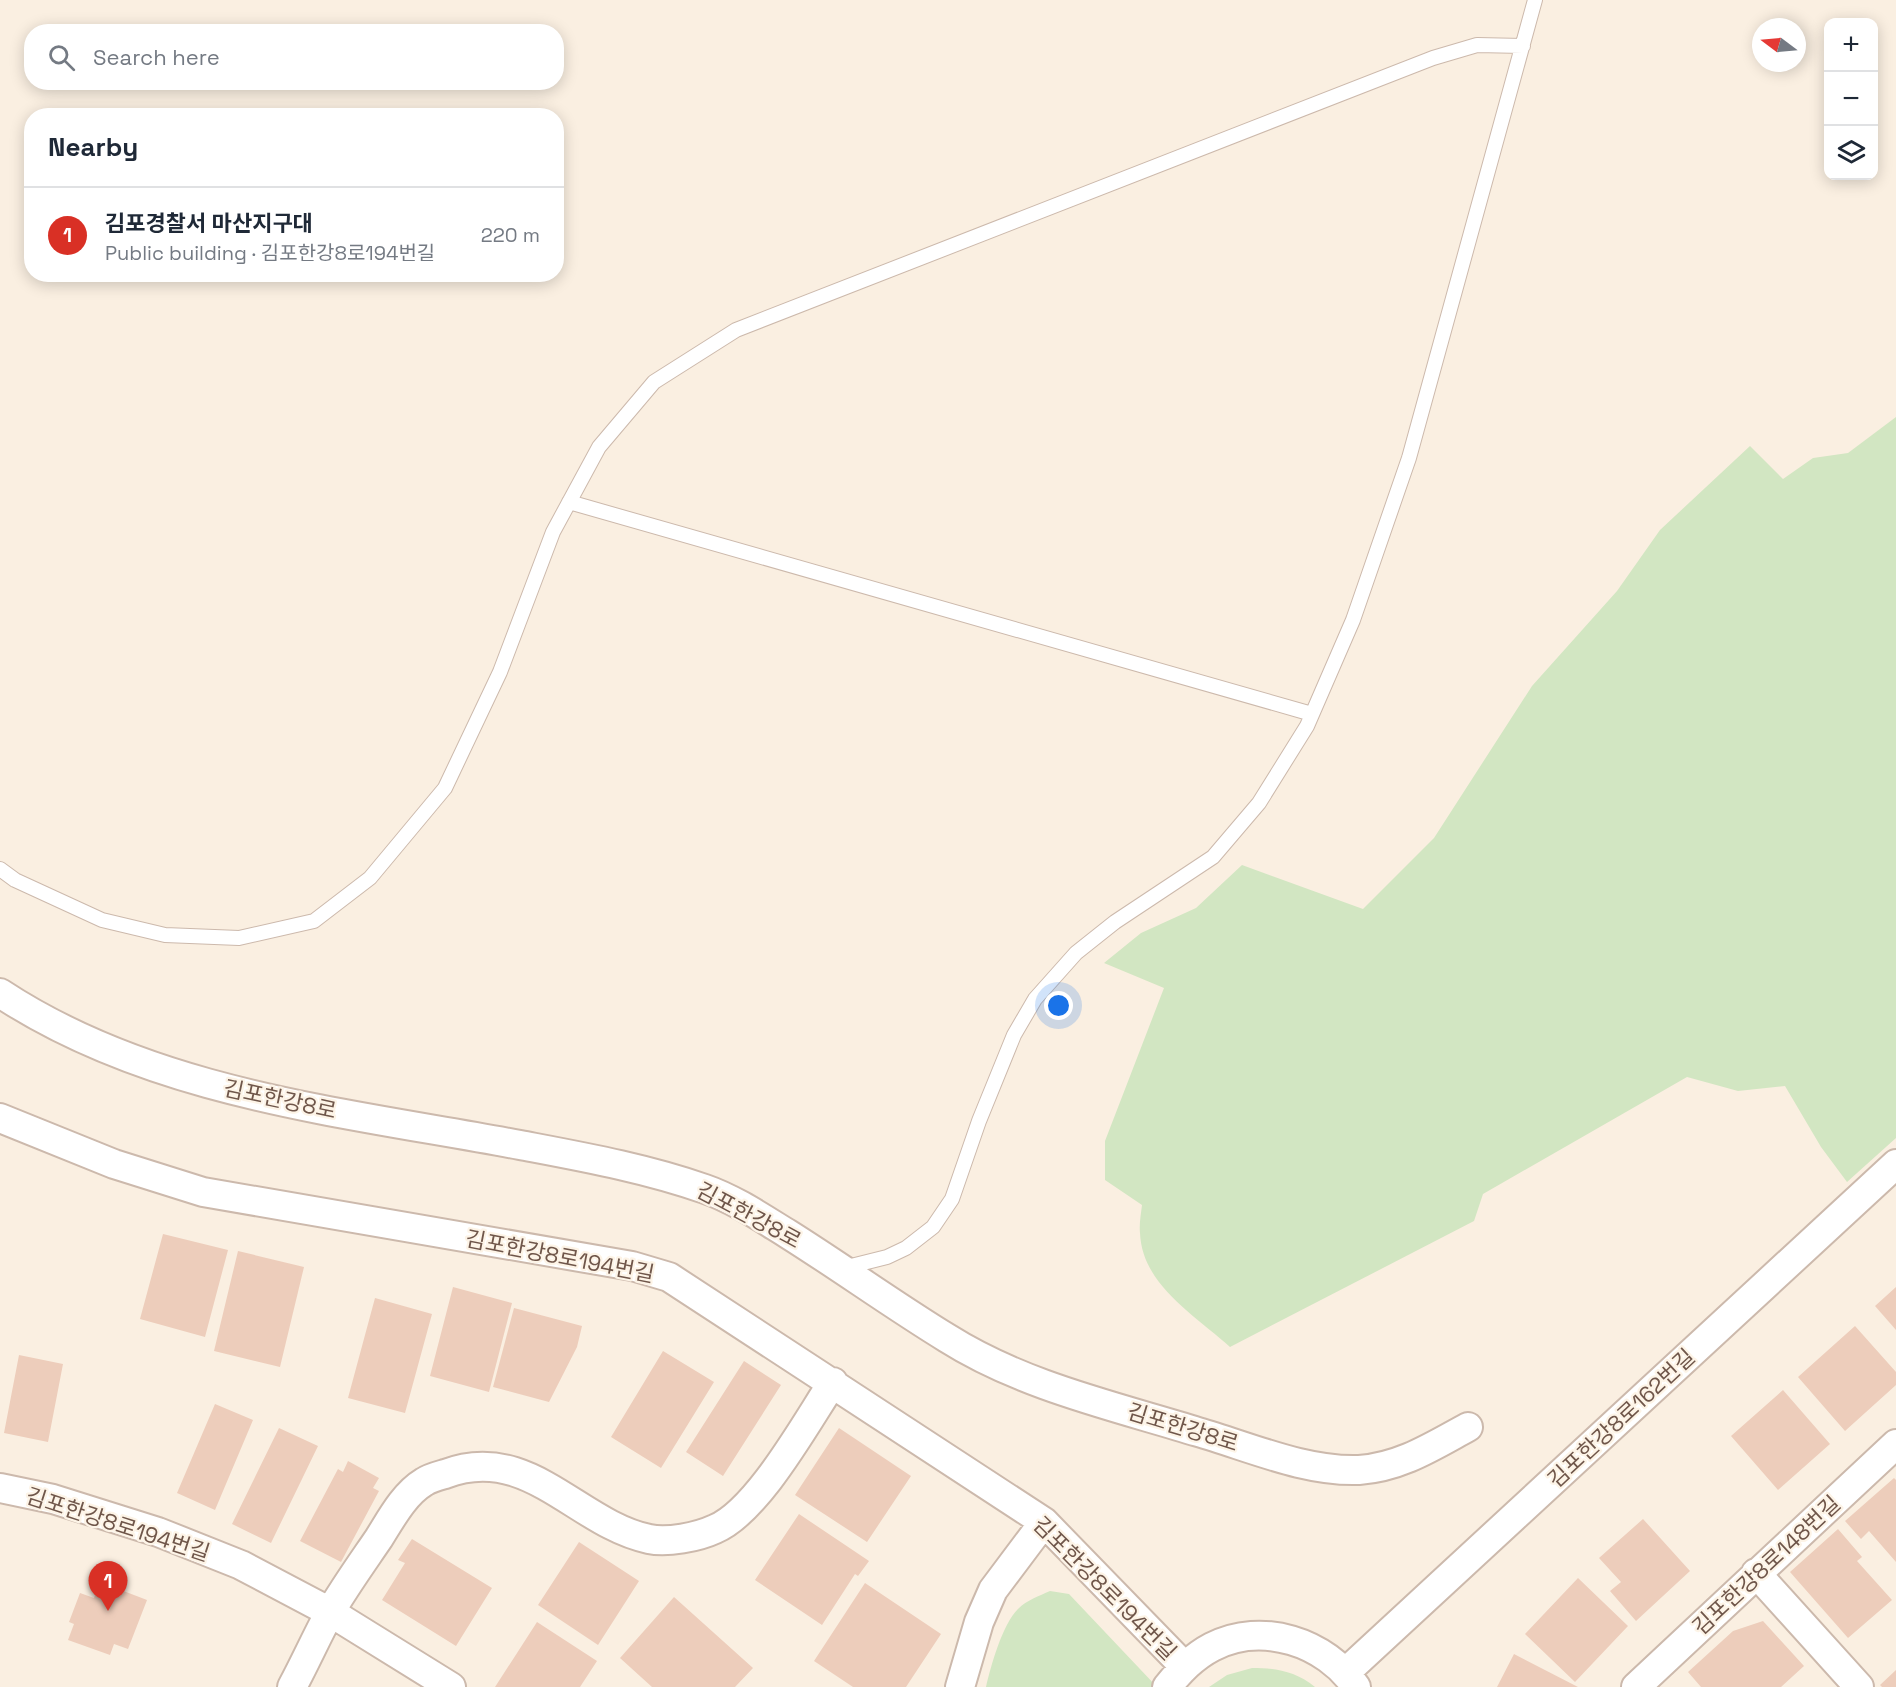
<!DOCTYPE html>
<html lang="en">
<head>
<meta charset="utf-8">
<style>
  body { margin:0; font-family:"Space Grotesk","Noto Sans KR",sans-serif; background:#f2f2f3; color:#1f2937 }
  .controls { position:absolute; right:18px; top:18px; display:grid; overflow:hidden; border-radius:12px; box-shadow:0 3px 15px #0003 }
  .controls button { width:54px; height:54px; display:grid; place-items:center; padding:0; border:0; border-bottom:2px solid #e0e1e3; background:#fff; color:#1f2937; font:30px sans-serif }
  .compass { position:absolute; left:1752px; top:18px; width:54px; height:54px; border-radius:50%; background:#fff; box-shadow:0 3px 15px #0003; rotate:286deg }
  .you { position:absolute; left:1059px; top:1006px; width:21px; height:21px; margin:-15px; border:4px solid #fff; border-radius:50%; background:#1a73e8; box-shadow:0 0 0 9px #1a73e833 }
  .badge { display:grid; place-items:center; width:39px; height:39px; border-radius:50%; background:#d93025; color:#fff; font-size:20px; font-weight:700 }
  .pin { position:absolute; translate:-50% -50px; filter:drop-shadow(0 2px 3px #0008) }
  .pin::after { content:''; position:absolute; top:32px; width:21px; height:18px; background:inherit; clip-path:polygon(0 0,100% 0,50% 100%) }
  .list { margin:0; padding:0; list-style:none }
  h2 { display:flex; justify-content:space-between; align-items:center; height:78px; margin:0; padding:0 24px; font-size:26px }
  h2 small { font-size:20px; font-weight:400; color:#747a83 }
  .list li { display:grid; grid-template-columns:39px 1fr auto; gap:18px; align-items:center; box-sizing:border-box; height:96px; padding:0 24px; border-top:2px solid #e0e1e3 }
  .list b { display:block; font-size:22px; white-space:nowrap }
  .list p { margin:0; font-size:20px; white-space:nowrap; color:#747a83 }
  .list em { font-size:20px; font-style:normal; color:#747a83 }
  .icon { flex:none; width:33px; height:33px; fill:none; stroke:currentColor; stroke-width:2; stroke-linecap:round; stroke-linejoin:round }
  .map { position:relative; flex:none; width:1896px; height:1687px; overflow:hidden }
  .search { position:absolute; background:#fff; box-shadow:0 3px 15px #0003; left:24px; top:24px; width:540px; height:66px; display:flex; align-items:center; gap:15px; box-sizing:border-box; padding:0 21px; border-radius:24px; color:#747a83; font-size:22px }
  .panel { position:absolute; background:#fff; box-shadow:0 3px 15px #0003; left:24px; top:108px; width:540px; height:174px; border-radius:24px }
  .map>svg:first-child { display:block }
</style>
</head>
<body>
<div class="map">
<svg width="1896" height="1687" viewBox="0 0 1896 1687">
  <rect width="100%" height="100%" fill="#faefe1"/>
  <path fill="#d2e6c2" d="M1896,417v721l-49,44 -26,-35 -36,-61 -47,5 -51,-14 -204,117 -9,27 -244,126c-35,-32 -88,-62 -90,-114 -1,-9 1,-19 2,-28l-37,-25v-39l59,-153 -60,-25 37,-30 55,-25 46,-43 121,44 71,-71 98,-152 85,-95 43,-61 90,-84 33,33 30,-21 35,-5z
    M1050,1591l19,3 88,93h-171c5,-21 16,-62 32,-78 9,-9 21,-13 32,-18z
    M1252,1668c24,0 43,3 63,19h-106l18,-12z"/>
  <path fill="#edcdbb" d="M163,1234l65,16 -23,87 -65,-18z
    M238,1251l66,16 -24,100 -66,-16z
    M453,1287l59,16 -23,89 -59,-16z
    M1896,1287v43l-21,-24z
    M375,1298l57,16 -27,99 -57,-15z
    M514,1308l68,18 -5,21 -28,55 -56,-15z
    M1855,1326l41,46v13l-51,46 -47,-54z
    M663,1351l51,31 -53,86 -50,-31z
    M19,1355l44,9 -15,78 -44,-9z
    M744,1361l37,24 -58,91 -37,-24z
    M1783,1390l47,54 -52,46 -47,-54z
    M215,1404l38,16 -38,90 -38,-17z
    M279,1428l39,18 -47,97 -39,-19z
    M839,1428l72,48 -44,66 -72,-47z
    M348,1461l31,17 -6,10 6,3 -38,71 -41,-21 38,-72 5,3z
    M1894,1478l2,2v82l-27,-31 -8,8 -16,-18z
    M799,1514l70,47 -11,15 -3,-2 -33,51 -67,-45z
    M1643,1519l47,52 -54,50 -26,-30 11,-9 -22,-24z
    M1838,1529l24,28 -5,4 35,39 -44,38 -58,-66z
    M412,1539l80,49 -36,58 -74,-46 23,-37 -7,-3z
    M579,1542l60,39 -41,64 -60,-40z
    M1578,1578l50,48 -53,56 -50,-48z
    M100,1582l47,18 -19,49 -14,-5 -4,11 -42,-15 6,-16 -5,-2 11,-29 14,5z
    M865,1583l76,51 -35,53h-53l-39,-26z
    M674,1597l79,71 -18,19h-83l-32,-29z
    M1763,1621l41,45 -23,21h-80l-13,-15 45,-41z
    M537,1622l60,39 -17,26h-85z
    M1514,1654l64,33h-81z
    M1896,1670v17h-14l-2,-2z"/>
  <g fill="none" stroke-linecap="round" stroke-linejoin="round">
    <g stroke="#ccb9ac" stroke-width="16">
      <path id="service" d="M569,502l743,212
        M0,869l15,11 87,40 63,15 74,3 75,-17 56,-43 75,-90 55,-116 53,-140 46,-85 55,-65 82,-52 697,-272 44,-13 46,1
        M843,1268l44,-11 19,-9 27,-21 19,-28 27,-78 35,-86 21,-36 41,-46 39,-31 98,-65 46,-54 48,-77 46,-106 56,-162 126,-458"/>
    </g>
    <g stroke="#ccb9ac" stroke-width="32">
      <path id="minor" d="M0,993c153,101 344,119 520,152 63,12 125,23 185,44 29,10 57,29 83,45 54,34 105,71 159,104 76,48 167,68 251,94 52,15 107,40 161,38 42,-3 74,-24 109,-43
        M0,1118l114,46 89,28 429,74 37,11 375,245 140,144
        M0,1488l53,11 105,33 83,33 89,47 121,75
        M1756,1573l103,114
        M1346,1672l550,-508
        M292,1687c13,-24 24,-49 37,-73 15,-26 33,-51 50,-76 12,-19 25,-44 45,-56 6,-4 14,-6 21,-8 83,-32 132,50 204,65 18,4 49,-2 66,-10 43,-18 92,-108 118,-147
        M960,1687l19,-65 14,-32 51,-68
        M1167,1687c13,-16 26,-30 45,-40 50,-26 114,-5 144,40
        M1636,1687l260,-243"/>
    </g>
    <use href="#service" stroke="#fff" stroke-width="14"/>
    <use href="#minor" stroke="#fff" stroke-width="28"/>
  </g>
  <g text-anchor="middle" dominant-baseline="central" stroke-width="4.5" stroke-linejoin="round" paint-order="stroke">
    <g font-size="22" fill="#6f564a" stroke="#fdf4e7">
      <text transform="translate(280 1099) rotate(12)">김포한강8로</text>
      <text transform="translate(749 1215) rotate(28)">김포한강8로</text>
      <text transform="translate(560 1256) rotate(11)">김포한강8로194번길</text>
      <text transform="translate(1621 1418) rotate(-43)">김포한강8로162번길</text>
      <text transform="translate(1183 1427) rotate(17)">김포한강8로</text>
      <text transform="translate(118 1524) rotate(18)">김포한강8로194번길</text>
      <text transform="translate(1766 1565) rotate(-43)">김포한강8로148번길</text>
      <text transform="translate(1105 1588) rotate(45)">김포한강8로194번길</text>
    </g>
  </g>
</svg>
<div class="controls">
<button>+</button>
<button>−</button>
<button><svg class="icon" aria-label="layers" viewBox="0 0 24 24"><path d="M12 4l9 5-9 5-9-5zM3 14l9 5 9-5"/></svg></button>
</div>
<svg class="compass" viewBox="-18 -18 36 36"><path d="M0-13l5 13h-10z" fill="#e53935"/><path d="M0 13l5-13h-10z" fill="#747a83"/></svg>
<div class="you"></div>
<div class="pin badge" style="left:108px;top:1611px">1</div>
<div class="search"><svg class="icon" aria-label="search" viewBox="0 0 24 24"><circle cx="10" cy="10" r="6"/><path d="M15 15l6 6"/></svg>Search here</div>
<section class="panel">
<h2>Nearby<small></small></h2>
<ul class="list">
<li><span class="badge">1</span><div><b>김포경찰서 마산지구대</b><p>Public building · 김포한강8로194번길</p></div><em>220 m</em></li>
</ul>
</section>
</div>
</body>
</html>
